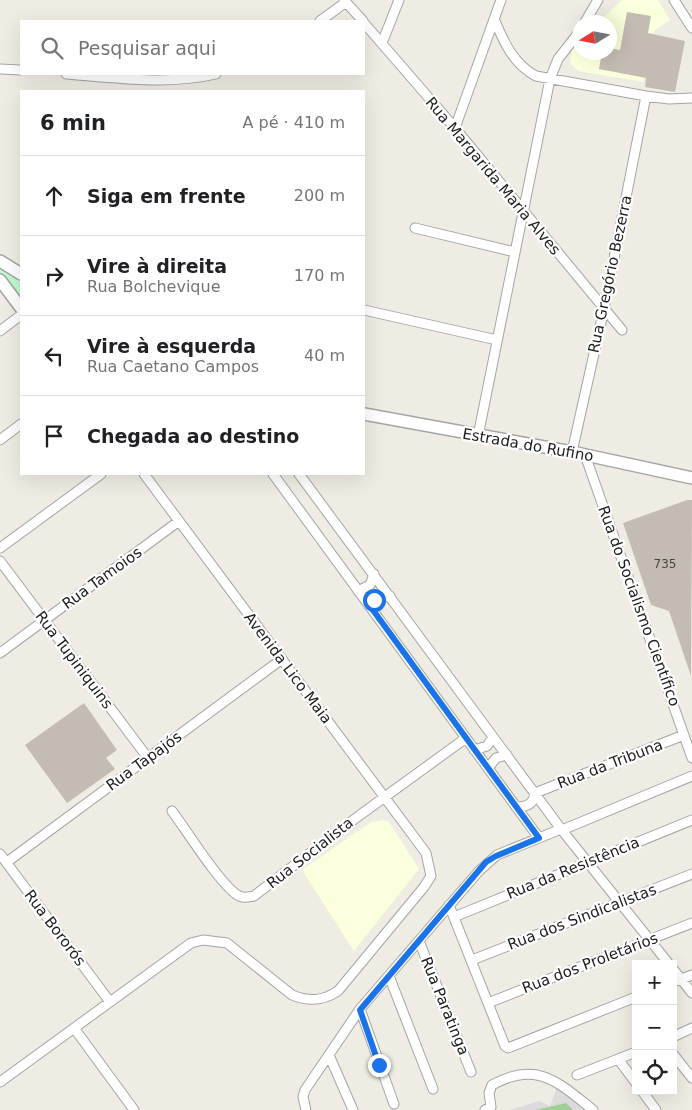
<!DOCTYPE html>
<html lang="pt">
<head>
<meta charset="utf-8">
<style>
  body { margin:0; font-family:"DejaVu Sans",sans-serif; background:#f6f6f6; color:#202124 }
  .controls { position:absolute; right:15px; bottom:15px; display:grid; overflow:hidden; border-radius:0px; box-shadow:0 5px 20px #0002 }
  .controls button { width:45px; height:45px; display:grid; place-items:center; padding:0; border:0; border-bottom:1px solid #e0e0e0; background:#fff; color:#202124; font:25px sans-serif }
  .compass { position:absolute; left:572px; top:15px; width:45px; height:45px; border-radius:50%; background:#fff; box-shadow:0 5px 20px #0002; rotate:259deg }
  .stop { position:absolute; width:15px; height:15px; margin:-11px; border:4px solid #1a73e8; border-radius:50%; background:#fff }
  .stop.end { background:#1a73e8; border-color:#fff; box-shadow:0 1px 5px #0008 }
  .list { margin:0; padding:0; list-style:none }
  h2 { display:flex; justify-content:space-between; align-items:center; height:65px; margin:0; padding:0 20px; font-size:21px }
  h2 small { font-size:16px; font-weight:400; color:#757577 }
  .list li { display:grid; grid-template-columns:32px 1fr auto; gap:15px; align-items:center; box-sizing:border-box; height:80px; padding:0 20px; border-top:1px solid #e0e0e0 }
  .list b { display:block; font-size:19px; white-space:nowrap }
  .list p { margin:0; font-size:16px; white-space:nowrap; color:#757577 }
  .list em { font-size:16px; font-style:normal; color:#757577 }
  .icon { flex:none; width:28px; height:28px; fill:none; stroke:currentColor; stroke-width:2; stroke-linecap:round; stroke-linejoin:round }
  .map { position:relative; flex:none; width:692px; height:1110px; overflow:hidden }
  .search { position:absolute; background:#fff; box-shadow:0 5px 20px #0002; left:20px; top:20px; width:345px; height:55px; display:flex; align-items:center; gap:12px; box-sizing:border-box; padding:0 18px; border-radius:0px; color:#757577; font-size:19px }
  .panel { position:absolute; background:#fff; box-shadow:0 5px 20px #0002; left:20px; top:90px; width:345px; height:385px; border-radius:0px }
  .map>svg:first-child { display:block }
</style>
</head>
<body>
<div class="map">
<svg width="692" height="1110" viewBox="0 0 692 1110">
  <rect width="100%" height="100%" fill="#efede3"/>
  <path fill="#dcdada" d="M557,1087l29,23h-76l29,-9 11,5z"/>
  <path fill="#faffdc" d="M622,0h36l12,20 -16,11 -11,51 -64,-11 -9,-7 2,-16 7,-7 1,11h30v-30h-11z
    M383,820l6,2 30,47 -65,82 -52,-81 69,-48z"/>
  <path fill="#9ed095" d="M566,1103l7,7h-38z"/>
  <path fill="#bdfccc" d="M0,269l21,14v15l-21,-25z"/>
  <path fill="#c4bcb2" d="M627,12l24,4 -3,17 37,8 -10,51 -30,-5 1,-9 -47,-9 3,-17h8v-4l10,2z
    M687,500h5l-1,176 -22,-65 -18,-6 -28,-82z
    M84,703l33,47 -11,8 9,11 -48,34 -42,-58z"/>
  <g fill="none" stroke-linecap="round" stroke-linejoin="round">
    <g stroke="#a4a4a4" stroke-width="11">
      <path id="minor" d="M344,0l19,21
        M674,0l18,28
        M494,19c10,23 19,45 42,57l110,20 23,3 23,-1
        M320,21l26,-19
        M585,22l13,-22
        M364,23l91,105 167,202
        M382,43l17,-43
        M0,69l21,1
        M66,74c50,4 101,11 150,0
        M455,128l46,-128
        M415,228l100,24
        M364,310l133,30
        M0,331l21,-16
        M478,436l72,-357 8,-20 22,-28
        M0,440l21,-16
        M572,452l32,-143 42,-213
        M585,455l107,303
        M273,474l266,364
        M299,474l262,355 108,135
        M0,548l101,-74
        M0,561l148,197
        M358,591l12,-6 4,-11
        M369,606l10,-9 11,-1
        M0,653l179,-132
        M474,750l13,-4 6,-9
        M488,768l8,-10 11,-3
        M516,807c10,0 18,-3 19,-14l149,-58
        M172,811c15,20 46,70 64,83 6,5 12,3 18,2l106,-81 106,-77
        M562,830l130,-54
        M0,854l110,148
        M7,862l275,-203
        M449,905l56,141 3,2 128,-51
        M454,917l238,-97
        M419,941l52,131
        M472,960l220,-86
        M673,969l19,24
        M389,976l44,113
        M673,982l19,-7
        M488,1003l204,-80
        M360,1009l34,95
        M74,1028l60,82
        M673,1037l19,-9
        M673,1054l19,24
        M329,1055l24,55
        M618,1059l18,24
        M577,1075l59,-23
        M0,1082l191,-139 12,-3 24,3 65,52c17,7 31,6 46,-4l86,-104 7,-11 -5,-23 -282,-379
        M642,1091l14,19
        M306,1110l-3,-13 2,-7 55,-81 119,-138 18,-16 64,-26
        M485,1110l6,-3 -2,-14 3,-8c45,-25 66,-3 101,25"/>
    </g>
    <g stroke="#a4a4a4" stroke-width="14">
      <path id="tertiary" d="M0,261l21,13
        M0,280l21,28
        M364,414l208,38 120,26"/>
    </g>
    <use href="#minor" stroke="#fff" stroke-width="9"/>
    <use href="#tertiary" stroke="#fff" stroke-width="11"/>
  </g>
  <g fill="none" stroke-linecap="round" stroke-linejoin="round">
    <path stroke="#1a73e8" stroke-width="6" d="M374,600l-4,6 169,232 -43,18 -10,6 -126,148 19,55"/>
  </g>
  <g text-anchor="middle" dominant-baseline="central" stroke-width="4.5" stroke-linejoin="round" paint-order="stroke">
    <g font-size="12" fill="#474542">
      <text x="665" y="564">735</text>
    </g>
    <g font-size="15" fill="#1d1d1d" stroke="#fff">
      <text transform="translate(493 176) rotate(50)">Rua Margarida Maria Alves</text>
      <text transform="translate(610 274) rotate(-78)">Rua Gregório Bezerra</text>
      <text transform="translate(528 445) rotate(10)">Estrada do Rufino</text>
      <text transform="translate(102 578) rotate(-36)">Rua Tamoios</text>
      <text transform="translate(639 606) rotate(70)">Rua do Socialismo Científico</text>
      <text transform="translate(74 660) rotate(53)">Rua Tupiniquins</text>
      <text transform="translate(288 668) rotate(53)">Avenida Lico Maia</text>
      <text transform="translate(144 761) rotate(-36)">Rua Tapajós</text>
      <text transform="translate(610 764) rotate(-21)">Rua da Tribuna</text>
      <text transform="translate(310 853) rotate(-38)">Rua Socialista</text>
      <text transform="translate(573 868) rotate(-22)">Rua da Resistência</text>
      <text transform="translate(582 917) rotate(-21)">Rua dos Sindicalistas</text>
      <text transform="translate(55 928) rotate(53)">Rua Bororós</text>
      <text transform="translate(590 963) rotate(-21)">Rua dos Proletários</text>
      <text transform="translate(445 1006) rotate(68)">Rua Paratinga</text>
    </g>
  </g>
</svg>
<div class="controls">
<button>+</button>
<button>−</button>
<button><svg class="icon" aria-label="locate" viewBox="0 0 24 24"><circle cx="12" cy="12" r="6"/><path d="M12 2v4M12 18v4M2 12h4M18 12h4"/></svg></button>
</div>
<svg class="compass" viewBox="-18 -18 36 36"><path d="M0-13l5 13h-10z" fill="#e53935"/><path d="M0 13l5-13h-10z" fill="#757577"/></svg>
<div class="stop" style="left:374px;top:600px"></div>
<div class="stop end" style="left:379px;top:1065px"></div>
<div class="search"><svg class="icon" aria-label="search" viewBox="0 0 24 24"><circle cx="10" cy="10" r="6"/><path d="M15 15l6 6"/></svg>Pesquisar aqui</div>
<section class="panel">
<h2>6 min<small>A pé · 410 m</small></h2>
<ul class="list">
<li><svg class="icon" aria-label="ahead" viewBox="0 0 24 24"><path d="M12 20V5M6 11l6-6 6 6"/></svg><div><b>Siga em frente</b></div><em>200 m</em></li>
<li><svg class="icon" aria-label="right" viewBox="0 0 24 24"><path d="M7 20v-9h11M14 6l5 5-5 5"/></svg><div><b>Vire à direita</b><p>Rua Bolchevique</p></div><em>170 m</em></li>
<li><svg class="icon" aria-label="left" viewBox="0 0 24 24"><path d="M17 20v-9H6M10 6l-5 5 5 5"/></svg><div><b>Vire à esquerda</b><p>Rua Caetano Campos</p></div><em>40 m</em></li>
<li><svg class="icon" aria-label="arrive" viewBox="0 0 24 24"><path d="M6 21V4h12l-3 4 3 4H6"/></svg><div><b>Chegada ao destino</b></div></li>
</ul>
</section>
</div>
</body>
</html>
